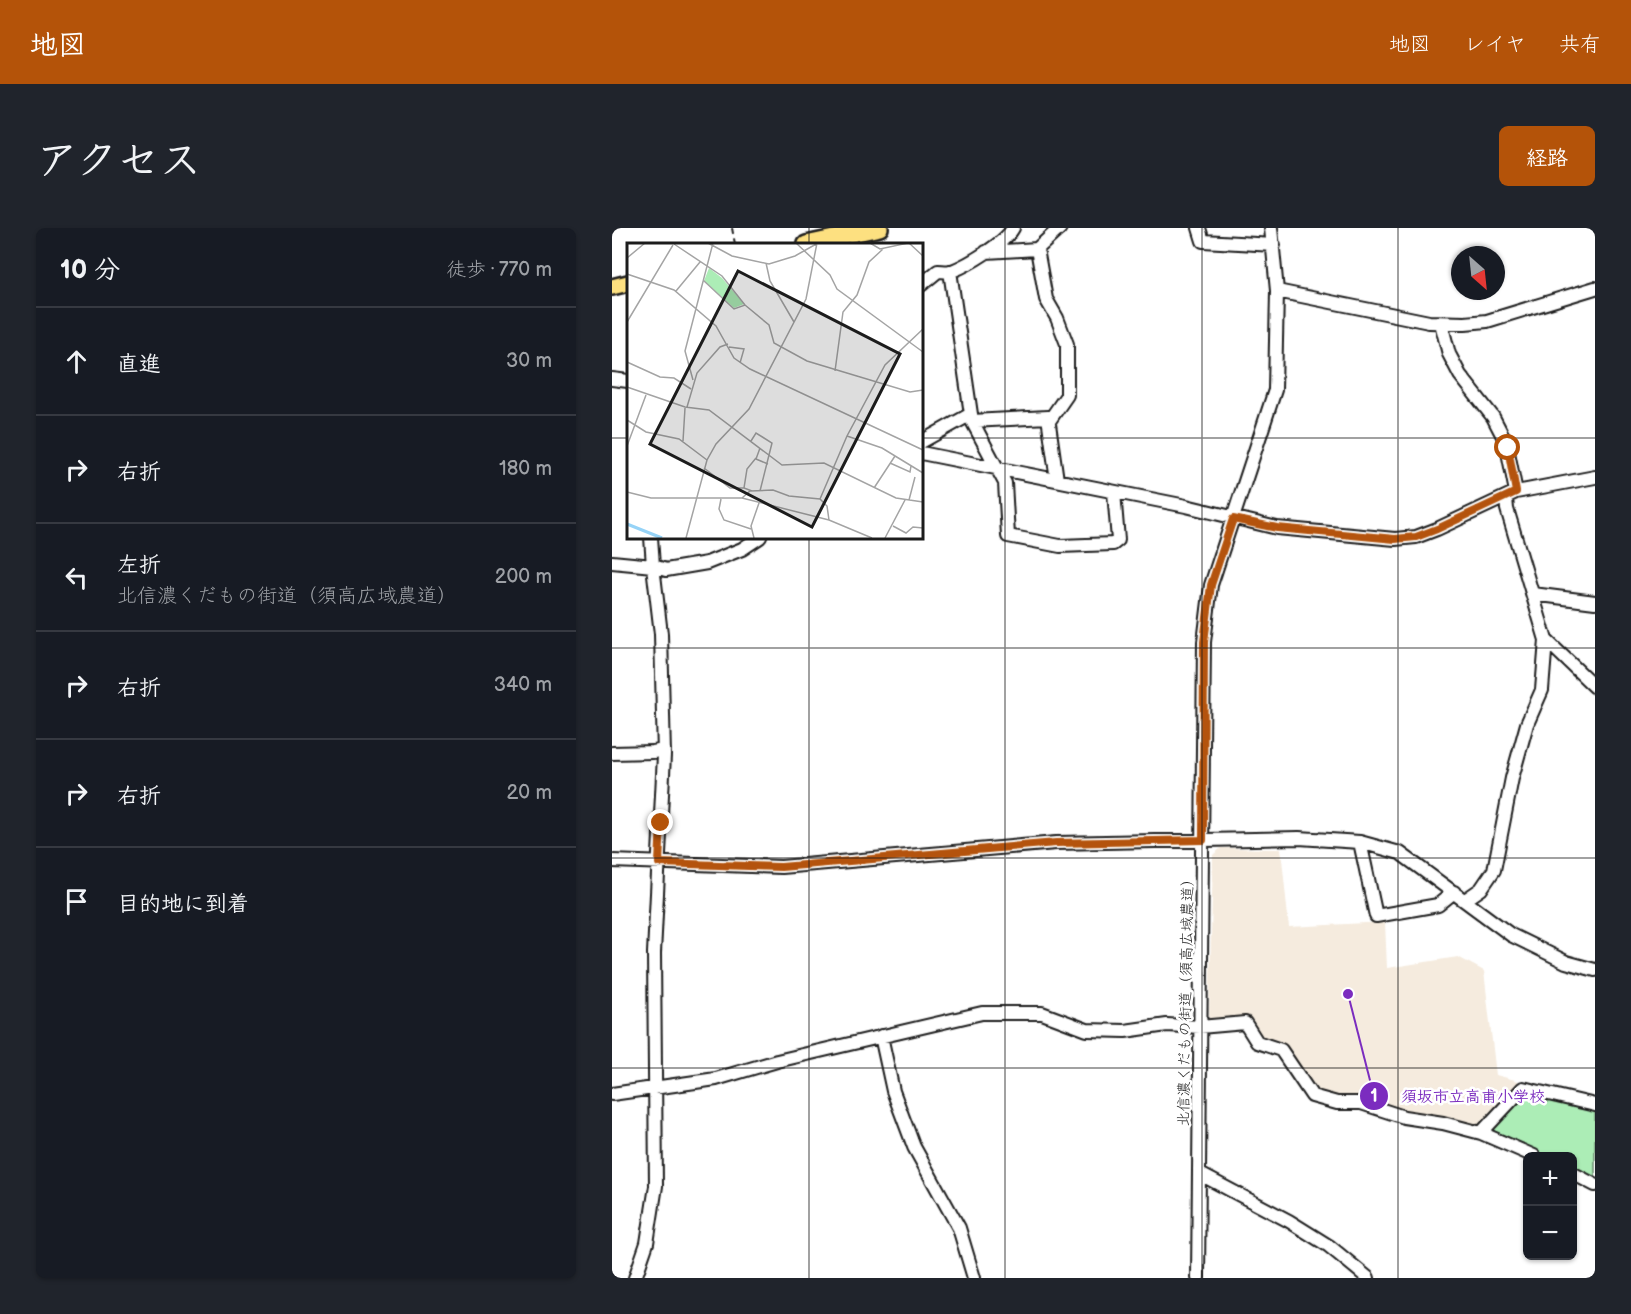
<!DOCTYPE html>
<html lang="ja">
<head>
<meta charset="utf-8">
<style>
  body { margin:0; font-family:"Balsamiq Sans","Klee One",sans-serif; background:#20242c; color:#f1f3f6 }
  .controls { position:absolute; right:18px; bottom:18px; display:grid; overflow:hidden; border-radius:9px; box-shadow:0 2px 4px #0004 }
  .controls button { width:54px; height:54px; display:grid; place-items:center; padding:0; border:0; border-bottom:2px solid #363941; background:#171b24; color:#f1f3f6; font:30px sans-serif }
  .compass { position:absolute; left:839px; top:18px; width:54px; height:54px; border-radius:50%; background:#171b24; box-shadow:0 2px 4px #0004; rotate:153deg }
  .stop { position:absolute; width:18px; height:18px; margin:-14px; border:4px solid #b45309; border-radius:50%; background:#fff }
  .stop.end { background:#b45309; border-color:#fff; box-shadow:0 2px 6px #0008 }
  .list { margin:0; padding:0; list-style:none }
  h2 { display:flex; justify-content:space-between; align-items:center; height:78px; margin:0; padding:0 24px; font-size:26px }
  h2 small { font-size:20px; font-weight:400; color:#9ea1a6 }
  .list li { display:grid; grid-template-columns:39px 1fr auto; gap:18px; align-items:center; box-sizing:border-box; height:108px; padding:0 24px; border-top:2px solid #363941 }
  .list b { display:block; font-size:22px; white-space:nowrap }
  .list p { margin:0; font-size:20px; white-space:nowrap; color:#9ea1a6 }
  .list em { font-size:20px; font-style:normal; color:#9ea1a6 }
  .icon { flex:none; width:33px; height:33px; fill:none; stroke:currentColor; stroke-width:2; stroke-linecap:round; stroke-linejoin:round }
  .map { position:relative; flex:none; width:983px; height:1050px; overflow:hidden; border-radius:9px }
  header { display:flex; align-items:center; gap:36px; box-sizing:border-box; height:84px; padding:0 30px; background:#b45309; color:#fff }
  header strong { font-size:28px }
  nav { display:flex; gap:33px; margin-inline-start:auto; font-size:21px }
  .intro { display:flex; align-items:center; justify-content:space-between; box-sizing:border-box; height:144px; padding:0 36px }
  h1 { margin:0; font-size:42px }
  .button { padding:15px 27px; border-radius:9px; background:#b45309; color:#fff; font-size:21px; font-weight:700 }
  main { display:flex; gap:36px; padding:0 36px }
  aside { flex:1; background:#171b24; border-radius:9px; box-shadow:0 2px 4px #0004 }
  .map>svg:first-child { display:block }
</style>
</head>
<body>
<header>
<strong>地図</strong>
<nav><a>地図</a><a>レイヤ</a><a>共有</a></nav>
</header>
<div class="intro"><h1>アクセス</h1><a class="button">経路</a></div>
<main>
<aside>
<h2>10 分<small>徒歩 · 770 m</small></h2>
<ul class="list">
<li><svg class="icon" aria-label="ahead" viewBox="0 0 24 24"><path d="M12 20V5M6 11l6-6 6 6"/></svg><div><b>直進</b></div><em>30 m</em></li>
<li><svg class="icon" aria-label="right" viewBox="0 0 24 24"><path d="M7 20v-9h11M14 6l5 5-5 5"/></svg><div><b>右折</b></div><em>180 m</em></li>
<li><svg class="icon" aria-label="left" viewBox="0 0 24 24"><path d="M17 20v-9H6M10 6l-5 5 5 5"/></svg><div><b>左折</b><p>北信濃くだもの街道（須高広域農道）</p></div><em>200 m</em></li>
<li><svg class="icon" aria-label="right" viewBox="0 0 24 24"><path d="M7 20v-9h11M14 6l5 5-5 5"/></svg><div><b>右折</b></div><em>340 m</em></li>
<li><svg class="icon" aria-label="right" viewBox="0 0 24 24"><path d="M7 20v-9h11M14 6l5 5-5 5"/></svg><div><b>右折</b></div><em>20 m</em></li>
<li><svg class="icon" aria-label="arrive" viewBox="0 0 24 24"><path d="M6 21V4h12l-3 4 3 4H6"/></svg><div><b>目的地に到着</b></div></li>
</ul>
</aside>
<div class="map">
<svg width="983" height="1050" viewBox="0 0 983 1050">
  <rect width="100%" height="100%" fill="#fff"/>
  <filter id="ink" filterUnits="userSpaceOnUse"><feTurbulence type="fractalNoise" baseFrequency=".0167" numOctaves="2"/><feDisplacementMap in="SourceGraphic" scale="12" xChannelSelector="R" yChannelSelector="G"/><feConvolveMatrix kernelMatrix="1 2 1 2 8 2 1 2 1" color-interpolation-filters="sRGB"/></filter>
  <g filter="url(#ink)">
    <path fill="#f5ebde" d="M609,620l60,1 8,78 96,-5 2,46 71,-11 26,14 12,104 23,6 -40,46 -34,-10 -38,-7 -44,-14h-26l-23,-6 -28,-44 -25,-9 -16,-20 -36,1 4,-163z"/>
    <path fill="#acedb6" stroke="#648469" stroke-width="1.5" d="M912,863l71,19v69l-22,-10 -1,-13h-29l-57,-24z"/>
    <g fill="none" stroke-linecap="round" stroke-linejoin="round">
      <g stroke="#1c1c1c" stroke-width="16">
        <path id="minor" d="M587,0l4,13 71,4
          M425,21l23,-21
          M374,24l51,-3 9,50 11,19 10,26v51l-18,26
          M338,43l22,150 33,62 3,53 52,10 53,-2 5,-4 -4,-48
          M309,57l17,-14c4,0 10,1 14,0 16,-6 53,-28 61,-43
          M665,63l152,31 36,1 22,-2 108,-33
          M829,95l8,31 11,21 33,42 13,25 10,50
          M0,151l16,2
          M360,193l76,-4 9,63
          M309,214l50,-28
          M309,225l265,53 91,22 118,11 21,-2 21,-8 79,-37 79,-15
          M0,334l41,4 13,4 41,-7 35,-14 18,-12
          M921,366l62,8
          M934,412l49,47
          M0,525l41,-1 11,-2
          M748,614l16,74 62,-11 16,-13
          M0,633l169,6 275,-24 243,-5 61,4 40,11 111,82 55,27 29,8
          M853,672l16,-11 13,-19 18,-92 15,-54 15,-34 4,-50 -39,-131 -1,-11
          M269,808l12,55 21,56 45,81 15,50
          M0,866l104,-15 61,-18 205,-48h60l45,17 38,1 42,-6 33,2 45,-4 12,19 24,8 31,46 25,7h24l43,14 39,6 38,10 42,-45 72,17
          M869,905l53,23
          M960,945l23,12
          M588,946l89,47 40,25 39,32
          M23,1050l12,-35 9,-57 -2,-233 10,-198 -3,-121 -8,-68 -2,-29
          M586,1050l6,-636 7,-57 64,-195 2,-99 -6,-63"/>
      </g>
      <g stroke="#1c1c1c" stroke-width="20">
        <path id="major" d="M194,16l74,-16
          M0,59l16,-4"/>
      </g>
      <path stroke="#1c1c1c" stroke-width="2" stroke-dasharray="6 4.5" stroke-linecap="butt" d="M120,0l3,16"/>
      <use href="#minor" stroke="#fff" stroke-width="12"/>
      <use href="#major" stroke="#fde080" stroke-width="15"/>
    </g>
  </g>
  <g fill="none" stroke-linecap="round" stroke-linejoin="round" filter="url(#ink)">
    <path stroke="#b45309" stroke-width="8" d="M49,595l-2,40 122,4 275,-24 147,-3 1,-198 7,-57 22,-66 44,9 118,11 21,-2 21,-8 79,-37 -8,-44"/>
  </g>
  <path fill="none" stroke="#1c1c1c" stroke-width="1.5" stroke-opacity="0.55" d="M197,0v16M393,0v1050M590,0v1050M786,0v1050M0,210h16M309,210h674M197,309v741M0,420h983M0,630h983M0,840h983"/>
  <g text-anchor="middle" dominant-baseline="central" stroke-width="5" stroke-linejoin="round" paint-order="stroke">
    <g font-size="15" fill="#1c1c1c" stroke="#fff">
      <text transform="translate(574 771) rotate(-89)">北信濃くだもの街道（須高広域農道）</text>
    </g>
  </g>
  <g transform="translate(15 15)">
    <rect width="296" height="296" fill="#fff"/>
    <path d="M82,25l13,10 22,26 -10,4 -30,-27z" fill="#acedb6"/>
    <path fill="none" stroke="#96d3f7" stroke-width="3" d="M0,281l35,14"/>
    <path fill="none" stroke="#a4a4a4" stroke-width="1.5" d="M81,0l24,13 37,8 26,-8 23,-13M169,0l34,32 7,14 86,63M243,0l10,6 28,-6M282,0l14,13M47,1l48,32 23,29M0,15l18,-15M139,20l4,18 24,41M0,31l47,16 42,36 18,32 16,11 173,81M76,37l31,29 11,-4 24,20 5,18 33,18 103,31 13,-2M49,48l24,-29M0,79l46,-77M102,104l15,2 -4,14M0,119l33,15 14,1 17,11M208,128l8,-59 14,-17 12,-33 14,-13M66,137l-8,-29 28,-108M0,144l58,20 24,3 73,55 42,-2 72,35 27,4M60,164l10,-34 23,-26 8,-3M0,177l19,12 33,7 28,21M220,193l35,12 41,25M56,198l2,-33M124,198l5,-8 16,10 -12,48M0,203l19,-51M133,205l-4,11 12,5M263,220l20,9 1,-6M77,225l26,20h14M247,245l21,-32M125,248l-8,-3 3,-19 9,-11M0,249l24,6h91l87,22 43,18M115,255l8,-7 23,-1 16,6 31,3 7,7 2,14M94,256l-2,10 5,11 27,9M193,256l27,-63 38,-71 38,-36M282,257l6,-23M266,283l13,7 7,-6 10,1M59,295l21,-78 9,-16 33,-35 57,-110 11,-56M127,295l-3,-12 8,-23M258,295l20,-38"/>
    <path fill="#1c1c1c" fill-opacity="0.15" stroke="#1c1c1c" stroke-width="3" d="M111,28l162,83 -88,173 -162,-83z"/>
    <rect width="296" height="296" fill="none" stroke="#1c1c1c" stroke-width="3"/>
  </g>
  <path fill="none" stroke="#7b2cbf" stroke-width="2" d="M736 766L762 868"/>
  <g fill="#7b2cbf" stroke="#fff" stroke-width="2">
    <circle cx="736" cy="766" r="6"/>
    <circle cx="762" cy="868" r="15"/>
  </g>
  <g font-size="18" text-anchor="middle" font-weight="bold" fill="#fff">
    <text x="762" y="874">1</text>
  </g>
  <g font-size="16" text-anchor="middle" font-weight="bold" fill="#7b2cbf" stroke="#fff" stroke-width="5" stroke-linejoin="round" paint-order="stroke">
    <text x="861" y="874">須坂市立高甫小学校</text>
  </g>
</svg>
<div class="controls">
<button>+</button>
<button>−</button>
</div>
<svg class="compass" viewBox="-18 -18 36 36"><path d="M0-13l5 13h-10z" fill="#e53935"/><path d="M0 13l5-13h-10z" fill="#9ea1a6"/></svg>
<div class="stop" style="left:896px;top:220px"></div>
<div class="stop end" style="left:49px;top:595px"></div>
</div>
</main>
</body>
</html>
